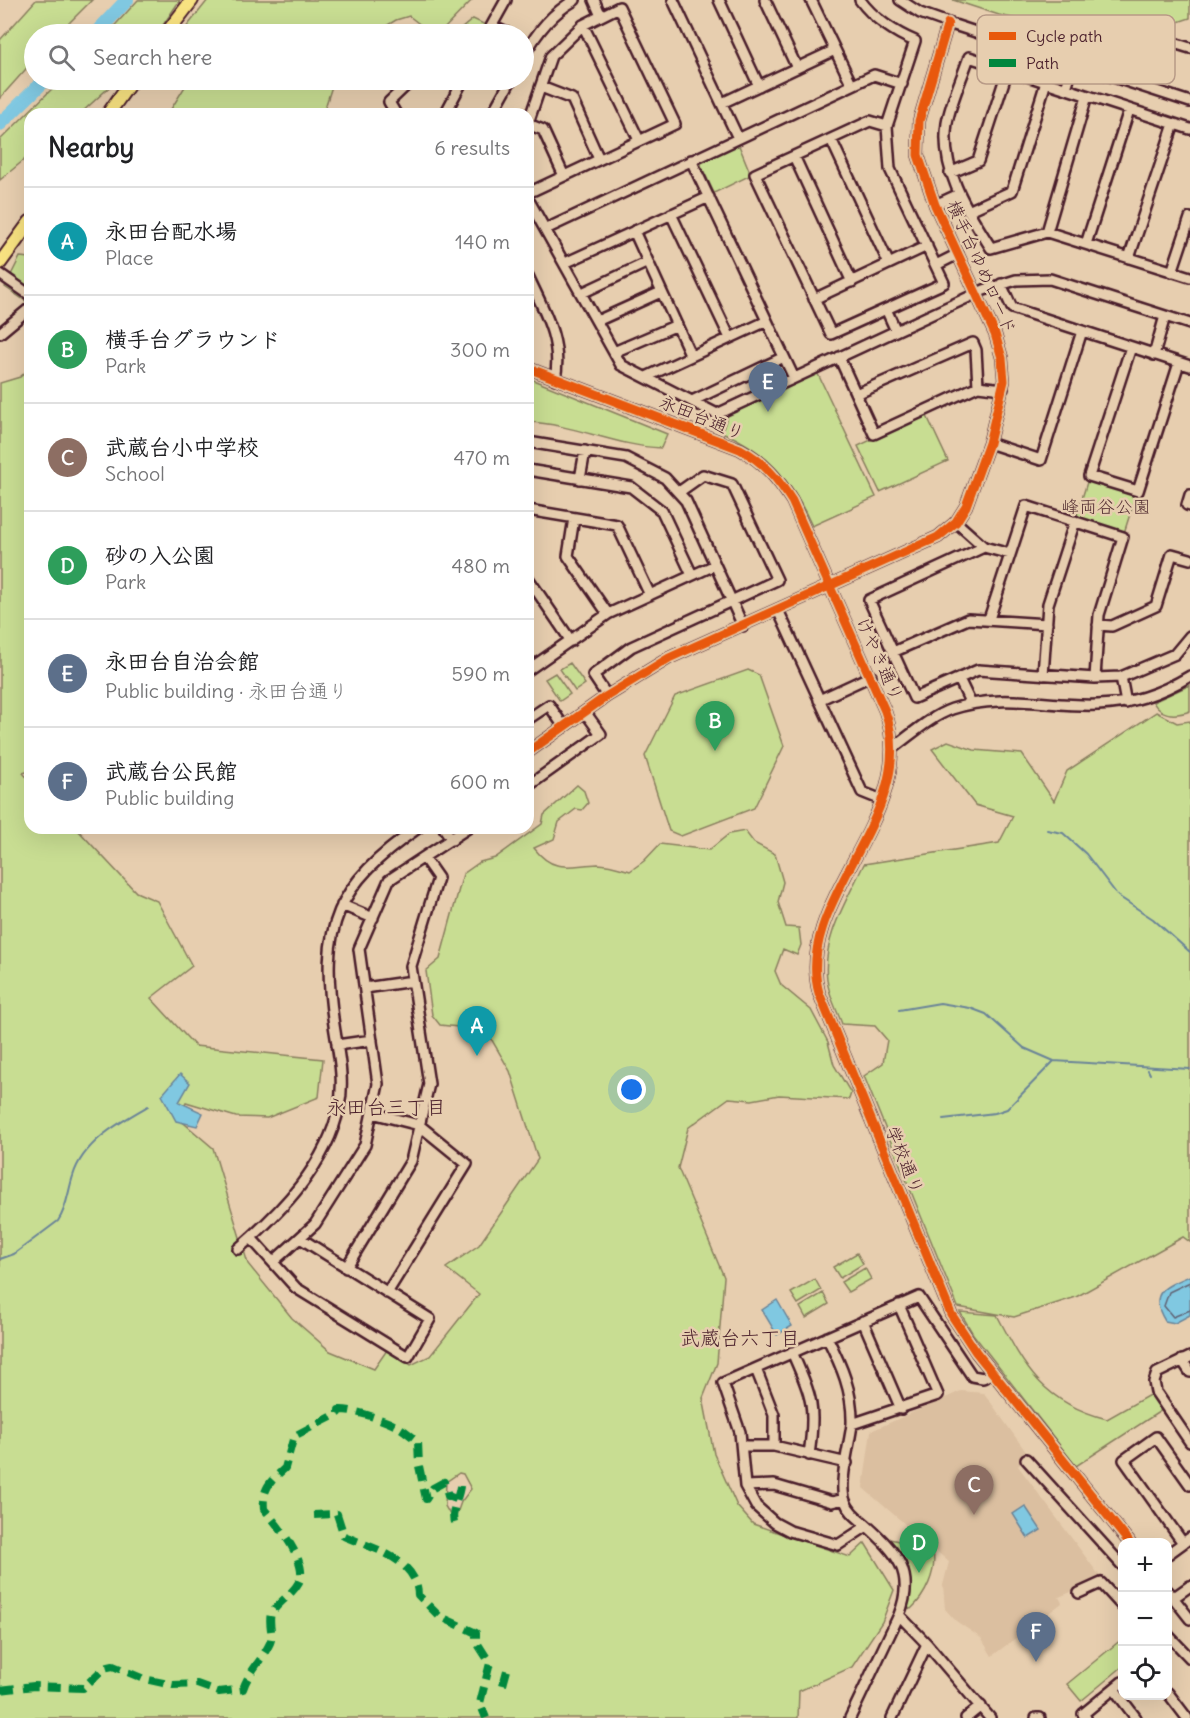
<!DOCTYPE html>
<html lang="en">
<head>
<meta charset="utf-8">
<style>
  body { margin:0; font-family:Delius,"Klee One",sans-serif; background:#f6f6f6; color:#202124 }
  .controls { position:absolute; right:18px; bottom:18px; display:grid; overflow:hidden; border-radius:12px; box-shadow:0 6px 24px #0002 }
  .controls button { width:54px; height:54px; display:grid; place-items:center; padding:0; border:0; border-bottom:2px solid #e0e0e0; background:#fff; color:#202124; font:30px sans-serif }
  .you { position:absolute; left:632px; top:1090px; width:21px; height:21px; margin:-15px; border:4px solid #fff; border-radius:50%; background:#1a73e8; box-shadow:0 0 0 9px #1a73e833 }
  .badge { display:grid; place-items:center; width:39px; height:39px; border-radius:50%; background:#c8321e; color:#fff; font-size:20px; font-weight:700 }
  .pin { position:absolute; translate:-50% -50px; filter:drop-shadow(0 2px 3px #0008) }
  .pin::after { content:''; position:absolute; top:32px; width:21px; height:18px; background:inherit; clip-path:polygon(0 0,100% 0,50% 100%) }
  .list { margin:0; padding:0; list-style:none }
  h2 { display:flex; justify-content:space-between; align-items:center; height:78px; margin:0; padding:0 24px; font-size:26px }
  h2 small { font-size:20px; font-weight:400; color:#757577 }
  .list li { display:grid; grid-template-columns:39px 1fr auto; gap:18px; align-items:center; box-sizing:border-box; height:108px; padding:0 24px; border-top:2px solid #e0e0e0 }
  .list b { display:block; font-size:22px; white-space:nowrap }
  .list p { margin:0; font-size:20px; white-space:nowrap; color:#757577 }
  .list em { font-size:20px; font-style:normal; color:#757577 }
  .icon { flex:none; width:33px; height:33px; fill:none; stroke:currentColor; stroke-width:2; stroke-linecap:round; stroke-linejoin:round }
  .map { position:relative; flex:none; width:1190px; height:1718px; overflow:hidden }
  .search { position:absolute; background:#fff; box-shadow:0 6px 24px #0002; left:24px; top:24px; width:510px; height:66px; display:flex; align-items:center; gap:15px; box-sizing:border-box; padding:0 21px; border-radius:33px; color:#757577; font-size:22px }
  .panel { position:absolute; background:#fff; box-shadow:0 6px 24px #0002; left:24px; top:108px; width:510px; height:726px; border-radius:18px }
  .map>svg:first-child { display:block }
</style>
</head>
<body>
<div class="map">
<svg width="1190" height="1718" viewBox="0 0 1190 1718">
  <rect width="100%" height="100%" fill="#e7ceaf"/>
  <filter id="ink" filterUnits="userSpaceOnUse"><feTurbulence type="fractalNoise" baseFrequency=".0167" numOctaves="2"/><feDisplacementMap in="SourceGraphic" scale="12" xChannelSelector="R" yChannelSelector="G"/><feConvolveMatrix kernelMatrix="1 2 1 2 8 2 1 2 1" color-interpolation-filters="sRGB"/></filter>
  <g filter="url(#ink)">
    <path fill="#dbbfa0" d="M961,1391l23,2 45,63 -11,10 84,113 -43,18 3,6 -70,53 -11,-18 -25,-17 -11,-12 -2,-24 6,-23 -86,-74 8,-57z"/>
    <path fill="#c8dd92" stroke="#897e5e" stroke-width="1.5" fill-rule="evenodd" d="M36,0h56l-34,34h-24v26l-34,38v-58z
      M138,0h42l-23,34h-50z
      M208,0h264l-30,31 -16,-2 -17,-13 -13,4 -23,14h-192z
      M953,0h237v18l-63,21 -17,2 -111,-26z
      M473,19l17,8 -4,7h-31z
      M61,80h56l-37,34h-50v41l-30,25v-40z
      M189,80h145l-11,34h-155z
      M738,143l13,32 -37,18 -15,-32z
      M20,257l10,1v46l-25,-17z
      M29,369l1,402 -7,2 7,8v47h46l60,64 21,9 35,65 -41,32 44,48 128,13 -4,38 -52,21 -31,-1 -50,-15 -8,16 35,30 35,116 44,54 38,33 44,18 13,-19 24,15 19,-9 49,-62 -33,-26 33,-23 59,-86 -28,-88 -24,-41 -46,-5 -8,-10 -6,-44 14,-12 23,-85 17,-12 15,-4 47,-34 2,-9 33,-30 7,6 4,12 -6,7 -6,-1 -17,13 -5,17 -20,9c20,26 36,17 64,16 10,0 22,4 32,7l14,-10 16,-17 49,6 20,-16 16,-3 9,12 21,11 8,28 -5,20 8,25 13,1 2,17 -4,10 -14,-6 -8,22 6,14 30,25 17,32 6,23 17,28 -2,6 -70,-4 -27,5 -23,-2 -41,30 -10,40 46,109 -7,86 -14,35 11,56 23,52 16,18 97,33 15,-14 29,47 -12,32 -30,45 -53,24 -1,27h-798v-1335l20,-6zM459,1473l4,1 8,15 -10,13 -7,20 -9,-16 1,-24z
      M817,372l59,125 -64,29c-20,-44 -44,-75 -90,-94l6,-18z
      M528,378l139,56 -6,14c-46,-2 -87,-24 -133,-26z
      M926,414l22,47 -68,31 -22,-46z
      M1088,479l48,16 -12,38 -48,-15z
      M570,663l15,21 -10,7 -15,-22z
      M748,670l11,5 25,71 -30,62 -73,28 -12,-5 -24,-75 30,-60z
      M555,673l15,21 -10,7 -15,-22z
      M1190,685v26c-14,5 -29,5 -37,-9z
      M1156,712l21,11 13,-2v521l-7,-5 -107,60 -62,20 -56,-10 -94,-231 19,-13 4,-23 -12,-14 -33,-2c-5,-14 -14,-30 -15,-45 -5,-41 20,-79 37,-115l135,-21 14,-27 -38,-11 -43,-56 16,-8 26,9 48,4 32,47 13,-30z
      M857,1253l6,11 -23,14 -7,-11z
      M865,1268l6,11 -23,13 -7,-10z
      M815,1279l6,11 -23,14 -7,-11z
      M823,1293l6,11 -23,14 -6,-11z
      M960,1312l37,3c28,54 47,88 110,104l44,-25 11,16 -86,56 -103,-132z
      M888,1539c8,-1 32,11 45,13 4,20 -8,44 -22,57l-6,-2c9,-25 0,-49 -17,-68z
      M1122,1639v28l-41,34 -14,-17z"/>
    <path fill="#80c8e1" stroke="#6a8498" stroke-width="1.5" d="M180,1074l10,9 -11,19 24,11 -6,13 -21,-5 -14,-26z
      M1190,1276v39l-15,8 -10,-2c-18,-29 1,-35 25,-45z
      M777,1300l15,26 -15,9 -15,-25z
      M1025,1506l16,24 -13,8 -15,-24z"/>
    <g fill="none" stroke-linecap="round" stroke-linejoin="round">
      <path stroke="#606374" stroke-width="1.5" d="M1190,1282l-21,10 -5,14 9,11 17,-7"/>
      <path stroke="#6a8498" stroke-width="2" d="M1047,830l16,3 23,21 32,42 35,23 37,33
        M899,1010l41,-7 30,5 16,6 38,34 30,13 136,8
        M1148,1070l2,4
        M943,1119l52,-6 12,-4 47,-48
        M0,1259l14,-5 44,-33c9,-13 10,-30 15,-45 10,-34 47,-54 75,-70"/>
      <path stroke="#80c8e1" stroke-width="14" d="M95,34l32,-34
        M0,124l45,-44"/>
      <g stroke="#4a1f2b" stroke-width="14">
        <path id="minor" d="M594,0l7,16
          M673,0l65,138
          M719,0l40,86
          M765,0l32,68
          M811,0l41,85
          M860,0c13,18 35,33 55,41l-28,85 3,43 54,114 -113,51 -76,-160 115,-53 17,5
          M900,0l20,13 28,10 242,79
          M583,25l56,115
          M492,26l17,8
          M487,34l19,-34
          M524,56c12,-23 28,-43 51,-56
          M541,87l31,12 27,60
          M1066,88l8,-25
          M1148,88l16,-48 26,8
          M722,103l113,-53
          M396,114l-7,-12 23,-22
          M445,114l18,-34
          M492,114l19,-34
          M528,123l23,-67 32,-31 36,-18 56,117 -147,69
          M528,124l15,6 21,46
          M1190,129l-221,-72c-7,21 -18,44 -22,66 -7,47 20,87 44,125l56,-16 143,45
          M831,139l58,125
          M794,156l58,126
          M691,160l103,218
          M950,173l28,-12 30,-92
          M528,199l93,166 96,49 267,-124 32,-10 34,-1 140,45
          M935,205l24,-11
          M968,211l44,-20 34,-109
          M671,214l59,124
          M546,229l328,-154 28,9
          M634,231l57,125
          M1047,232l40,-136
          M1086,244l43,-134
          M1129,258l45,-134
          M565,263l144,-66
          M936,265l22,-11
          M1172,272l18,-54
          M0,274l30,21
          M528,276c15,33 35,65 27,103
          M1001,284l11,24 178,58
          M582,293l66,-31
          M814,299l113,-53
          M886,309l10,22
          M597,321l64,-29
          M0,333l30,-25
          M1131,347l-42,129 49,15 41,-128
          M614,352l63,-27
          M1154,355l11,-39
          M839,357l35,77 104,-48 25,3
          M528,368l212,81c24,13 38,30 52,52l93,210c37,103 -92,189 -66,282l132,321 25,38 153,190
          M646,377l121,-56
          M856,394l117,-51 3,7 2,36
          M692,401l92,-44
          M528,442l98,16 39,20 21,23 57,125
          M989,443l52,17 41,-129
          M528,470l103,17 31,24 30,64
          M580,479l5,-28
          M1190,495l-3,10 3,1
          M528,510l89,15 33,70
          M574,518l-6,38 40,58
          M956,522l28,25 26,7
          M984,547l-115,53 45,98 64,-28 117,8 26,-1 54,-23 15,-18
          M528,578l43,63
          M778,610l84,182 20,8
          M989,619l37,-113 97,31 -24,78 -4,63
          M1098,625l14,1 44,-20 16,-52 18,5
          M893,652l75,-33 79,5
          M528,670l80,-56 107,-49
          M1043,675l5,-71 27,-83
          M1121,677l5,26
          M959,679l12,25
          M607,696l-14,-21 38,-28 146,-67 -45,-96 -29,-9 -24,17
          M819,700l52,-24
          M528,719l21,-14 15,22
          M894,747c18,-13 36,-30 58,-38 49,-17 97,-2 146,-4 33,-1 64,-12 92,-29
          M528,752l79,-56 62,-38 269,-121 18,-15 10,-16 23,-63 15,-62 -2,-23 -7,-24 -60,-129 -17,-50 1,-34 29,-98
          M528,786l73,-52 -16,-22
          M444,828l8,12
          M342,905l31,13
          M365,988l48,-7
          M337,1045l35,-5
          M372,1113l47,12 48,39 -80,129
          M251,1238l45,50 112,69 22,-38 -130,-81
          M238,1249c43,-37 89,-84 101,-142 6,-27 -1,-55 -5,-82 -15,-99 2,-140 84,-197
          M273,1262l42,-38 50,-79 13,-61 -19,-135 30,-69 79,-52
          M346,1268l65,-107 18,-77 -18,-118 27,-88 -14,-20
          M863,1321l38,88
          M827,1337c14,28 26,54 25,87 -2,20 -14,59 -7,77 4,11 13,17 21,24 31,28 50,48 33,90l-49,103
          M792,1352c20,46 24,53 17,103
          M1190,1357l-33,16 -3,9 2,10 34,50
          M1182,1360l8,12
          M756,1369l18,46v31
          M852,1424l86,-29 -39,-90
          M742,1446h32l73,17
          M1026,1459l96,106
          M745,1486l29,-1 58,17 12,-3
          M867,1526l-29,19 -48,-14 -15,-8 -19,-17 -11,-20 -5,-54 -17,-49 196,-86 53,79 11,2 10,-5
          M1183,1543l-59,-83 32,-23 34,48
          M1168,1554l22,-16
          M1168,1591l22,28
          M1079,1593l22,-10 21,23
          M1173,1598l17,-12
          M899,1615l28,29 63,74
          M1168,1635l22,23
          M1114,1689l22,29
          M1168,1693l19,25
          M892,1718l35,-74
          M966,1718l15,-12
          M1036,1718h4
          M1086,1718l-3,-4 39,-32"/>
      </g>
      <g stroke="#4a1f2b" stroke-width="16">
        <path id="major" d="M166,34l26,-34
          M108,114l24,-34
          M0,263l30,-41"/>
      </g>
      <use href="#minor" stroke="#e7ceaf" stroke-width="9"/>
      <use href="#major" stroke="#f8e281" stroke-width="12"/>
      <path stroke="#00873e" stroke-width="8" stroke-dasharray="15 8" stroke-linecap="butt" d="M314,1515l23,-1 7,22c27,12 73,22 74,59l21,21 37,17v8l14,22 -10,40 6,15
        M454,1523c-4,-16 8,-28 6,-44
        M503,1685l6,-22
        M0,1690l34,-4 49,2 21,-20 9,-2 31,13 29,6 24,-1 22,8 24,-3c5,-16 19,-29 27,-46 4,-9 -2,-19 1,-29 7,-12 21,-19 28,-32 11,-19 -23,-59 -35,-73 -2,-22 7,-28 21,-41l9,-32 45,-23v-3c13,-1 43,9 55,15 9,3 16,11 24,16l1,25 7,33 7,-11 11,-6 4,14 8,3"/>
      <g stroke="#e7ceaf" stroke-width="13">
        <path id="cycleway" d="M528,368l212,81c24,13 38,30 52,52l93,210c37,103 -92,189 -66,282l132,321 25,38 153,190
          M528,752l79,-56 62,-38 269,-121 18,-15 10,-16 23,-63 15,-62 -2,-23 -7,-24 -60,-129 -17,-50 1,-34 29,-98"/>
      </g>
      <use href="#cycleway" stroke="#e8590c" stroke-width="9"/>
    </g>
  </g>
  <g text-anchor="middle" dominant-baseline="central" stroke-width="5" stroke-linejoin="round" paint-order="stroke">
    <g font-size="18" fill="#4a1f2b" stroke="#e7ceaf">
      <text transform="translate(982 267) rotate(66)">横手台ゆめロード</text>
      <text transform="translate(702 417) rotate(22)">永田台通り</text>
      <text transform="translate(880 659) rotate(66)">けやき通り</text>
      <text transform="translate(905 1160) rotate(68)">学校通り</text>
    </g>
    <g font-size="18" fill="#573235" stroke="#e7ceaf">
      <text x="1106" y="506">峰両谷公園</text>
    </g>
    <g font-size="20" fill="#4a1f2b" stroke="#e7ceaf">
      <text x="386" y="1106">永田台三丁目</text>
      <text x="740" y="1337">武蔵台六丁目</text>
    </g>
  </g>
  <rect x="977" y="15" width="198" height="69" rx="9" fill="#e7ceaf" stroke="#b89a87" stroke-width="1.5"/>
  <rect x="989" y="32" width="27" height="8" fill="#e8590c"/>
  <rect x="989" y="59" width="27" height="8" fill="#00873e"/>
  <g font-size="16" fill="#4a1f2b">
    <text x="1026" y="42">Cycle path</text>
    <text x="1026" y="69">Path</text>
  </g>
</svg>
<div class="controls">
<button>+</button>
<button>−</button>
<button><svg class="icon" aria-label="locate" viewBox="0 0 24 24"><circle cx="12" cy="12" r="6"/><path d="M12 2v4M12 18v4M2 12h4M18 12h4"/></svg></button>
</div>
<div class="you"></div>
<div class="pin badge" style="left:477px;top:1056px;background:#0f9aa8">A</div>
<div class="pin badge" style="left:715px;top:751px;background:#2e9e5b">B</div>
<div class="pin badge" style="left:974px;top:1515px;background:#8d6e63">C</div>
<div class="pin badge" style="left:919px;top:1573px;background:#2e9e5b">D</div>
<div class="pin badge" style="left:768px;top:412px;background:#5c6f8a">E</div>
<div class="pin badge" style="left:1036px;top:1662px;background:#5c6f8a">F</div>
<div class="search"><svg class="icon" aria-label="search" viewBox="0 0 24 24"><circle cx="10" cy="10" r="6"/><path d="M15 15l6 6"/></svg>Search here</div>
<section class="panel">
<h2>Nearby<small>6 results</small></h2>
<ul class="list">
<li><span class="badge" style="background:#0f9aa8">A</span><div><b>永田台配水場</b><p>Place</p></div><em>140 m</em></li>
<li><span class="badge" style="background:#2e9e5b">B</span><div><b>横手台グラウンド</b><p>Park</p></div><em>300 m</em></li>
<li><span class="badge" style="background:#8d6e63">C</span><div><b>武蔵台小中学校</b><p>School</p></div><em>470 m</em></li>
<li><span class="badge" style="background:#2e9e5b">D</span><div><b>砂の入公園</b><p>Park</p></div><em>480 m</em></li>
<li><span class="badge" style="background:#5c6f8a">E</span><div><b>永田台自治会館</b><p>Public building · 永田台通り</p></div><em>590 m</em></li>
<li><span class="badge" style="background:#5c6f8a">F</span><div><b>武蔵台公民館</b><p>Public building</p></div><em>600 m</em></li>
</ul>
</section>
</div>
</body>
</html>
